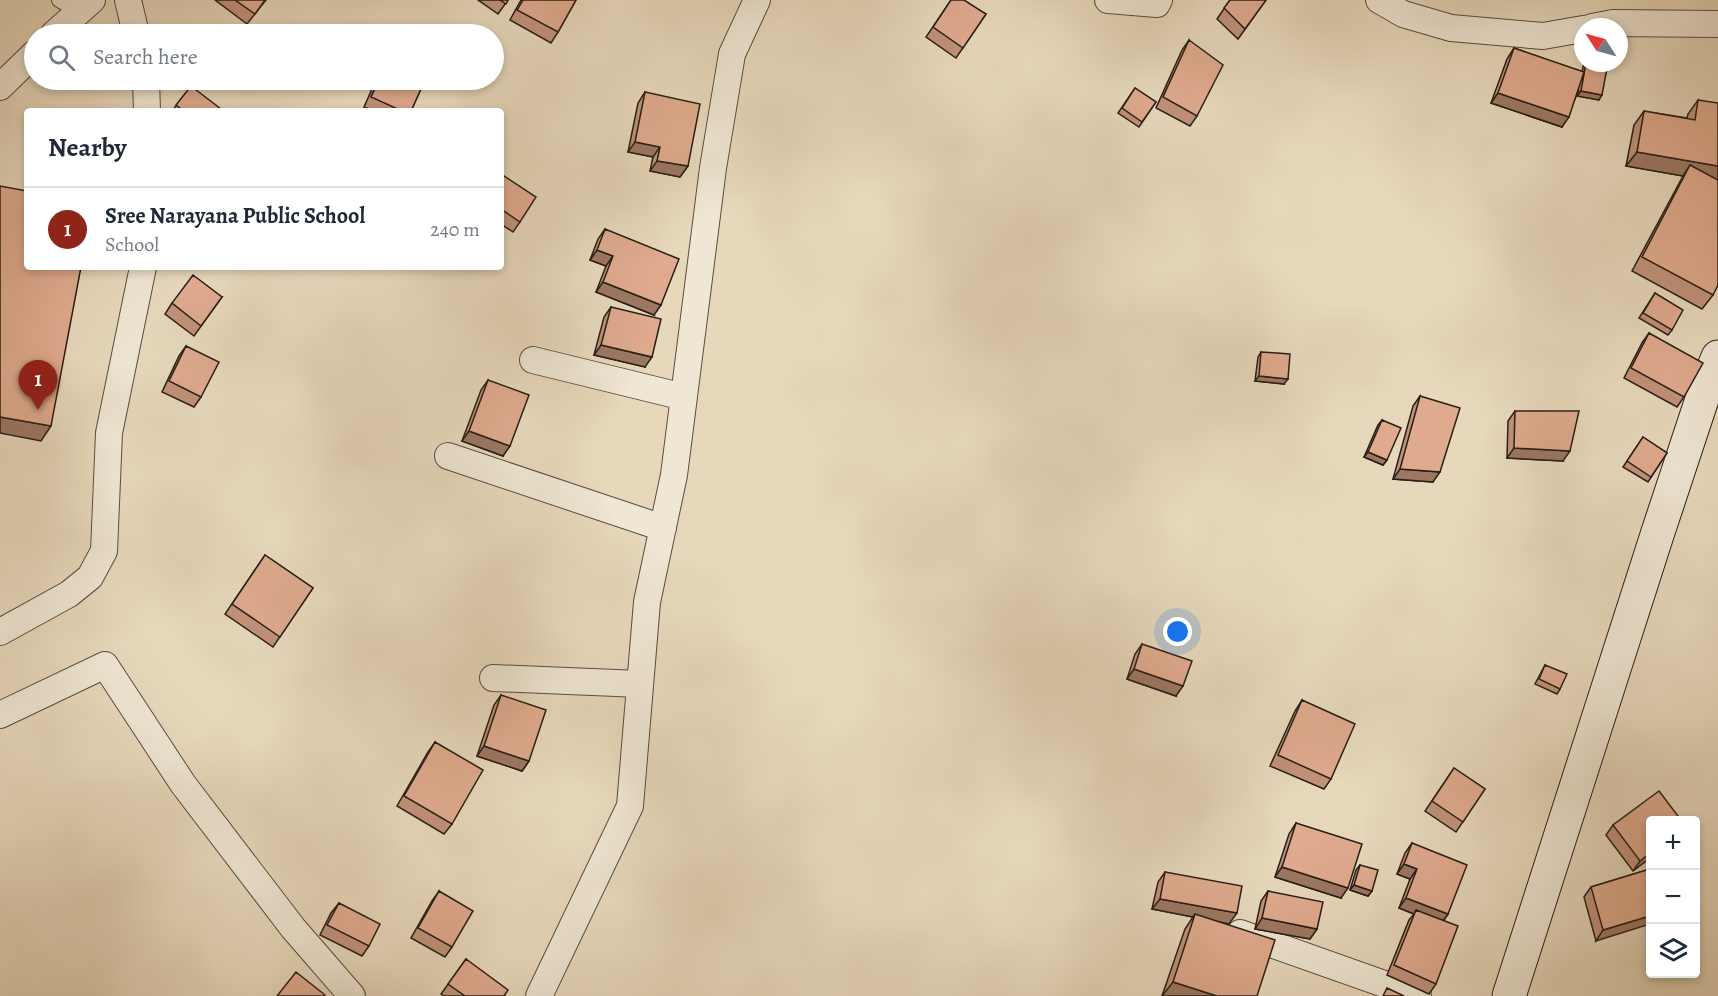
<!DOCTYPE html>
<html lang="en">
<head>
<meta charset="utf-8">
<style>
  body { margin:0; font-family:Alegreya,serif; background:#f6f6f7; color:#1f2937 }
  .controls { position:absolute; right:18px; bottom:18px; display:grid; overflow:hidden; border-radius:6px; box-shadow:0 3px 9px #0003 }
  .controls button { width:54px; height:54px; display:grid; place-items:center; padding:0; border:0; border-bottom:2px solid #e0e1e3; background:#fff; color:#1f2937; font:30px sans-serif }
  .compass { position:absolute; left:1574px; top:18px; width:54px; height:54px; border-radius:50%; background:#fff; box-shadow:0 3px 9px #0003; rotate:306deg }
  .you { position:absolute; left:1178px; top:632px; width:21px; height:21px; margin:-15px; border:4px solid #fff; border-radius:50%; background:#1a73e8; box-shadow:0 0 0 9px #1a73e833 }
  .badge { display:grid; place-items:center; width:39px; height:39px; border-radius:50%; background:#8f2418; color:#fff; font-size:20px; font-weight:700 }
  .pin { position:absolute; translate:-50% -50px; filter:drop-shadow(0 2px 3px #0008) }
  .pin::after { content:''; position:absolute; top:32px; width:21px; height:18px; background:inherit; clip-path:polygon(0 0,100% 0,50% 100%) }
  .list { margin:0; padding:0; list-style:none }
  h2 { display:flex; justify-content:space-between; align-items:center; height:78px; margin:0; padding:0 24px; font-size:26px }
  h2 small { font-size:20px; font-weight:400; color:#747a83 }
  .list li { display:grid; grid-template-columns:39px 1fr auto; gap:18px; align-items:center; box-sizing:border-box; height:84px; padding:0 24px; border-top:2px solid #e0e1e3 }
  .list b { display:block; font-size:22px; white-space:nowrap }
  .list p { margin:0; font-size:20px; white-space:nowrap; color:#747a83 }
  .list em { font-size:20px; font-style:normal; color:#747a83 }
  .icon { flex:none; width:33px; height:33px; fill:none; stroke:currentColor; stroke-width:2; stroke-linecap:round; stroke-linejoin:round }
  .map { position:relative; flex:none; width:1718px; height:996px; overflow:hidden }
  .search { position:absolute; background:#fff; box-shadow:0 3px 9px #0003; left:24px; top:24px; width:480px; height:66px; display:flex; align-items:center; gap:15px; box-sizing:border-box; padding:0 21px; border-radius:33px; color:#747a83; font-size:22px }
  .panel { position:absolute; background:#fff; box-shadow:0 3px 9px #0003; left:24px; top:108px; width:480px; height:162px; border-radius:6px }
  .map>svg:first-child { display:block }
</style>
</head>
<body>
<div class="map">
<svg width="1718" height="996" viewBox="0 0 1718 996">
  <rect width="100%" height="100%" fill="#e7d8bc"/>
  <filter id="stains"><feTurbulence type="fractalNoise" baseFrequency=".00333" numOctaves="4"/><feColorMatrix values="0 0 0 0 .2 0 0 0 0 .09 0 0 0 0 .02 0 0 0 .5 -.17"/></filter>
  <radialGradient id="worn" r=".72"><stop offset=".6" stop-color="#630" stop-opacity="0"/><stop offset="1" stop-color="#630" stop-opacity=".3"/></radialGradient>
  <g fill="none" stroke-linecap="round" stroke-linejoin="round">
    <g stroke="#584c40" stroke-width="16">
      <path id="service" d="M59,0l19,11"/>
    </g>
    <g stroke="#584c40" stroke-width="28">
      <path id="minor" d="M128,0l8,34
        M1108,0l49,4 2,-4
        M1379,0l24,14 48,14 92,8 40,-7
        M1592,27l21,-4 105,1
        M54,34l38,-34
        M146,80l1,31
        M0,87l34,-33
        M533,360l151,37
        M448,456l215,72
        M0,632l69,-38 21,-17 14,-26 5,-118 34,-166
        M493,678l147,6
        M0,715l105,-50 78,119 110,144 59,68
        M1240,933l178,63
        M539,996l91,-190 17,-204 27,-127 39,-307 19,-114 25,-54"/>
    </g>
    <g stroke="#281e16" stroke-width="35">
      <path id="secondary" d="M1509,996l148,-461 50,-151 11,-27"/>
    </g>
    <use href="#service" stroke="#efe6d3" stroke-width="14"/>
    <use href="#minor" stroke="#efe6d3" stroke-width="26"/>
    <use href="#secondary" stroke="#efe6d3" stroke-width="33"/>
  </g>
  <path fill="#c0927a" stroke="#281e16" stroke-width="1.5" d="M215,0h51l-19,24z
    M478,0h30l-10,14z
    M521,0h55l-18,32 -7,11 -41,-23z
    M951,0l35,14 -30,44 -30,-21z
    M1230,0h36l-28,39 -21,-20z
    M1189,40l8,76 -7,10 -34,-18 26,-58z
    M1514,48l68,24 2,-9h24l-9,37 -22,-4 2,-6 -17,37 -71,-24 16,-44z
    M376,80h49l-14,31h-38l-9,-4z
    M191,86l28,25h-47z
    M1135,88l21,14 -17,25 -21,-14z
    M645,92l43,74 -8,11 -30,-6 3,-14 -25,-5 10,-49z
    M1698,100l15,195 -11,14 -70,-38 51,-95 -57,-10 8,-41 10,-14 43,7 1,-4z
    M501,174l19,48 -7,10 -12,-8z
    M605,229l49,86 -58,-23 10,-26 -16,-6 8,-21z
    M1655,293l17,37 -4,5 -29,-17z
    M222,297l-28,39 -29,-22 7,-11z
    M611,307l34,60 -51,-12 10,-38z
    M1649,333l35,64 -7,10 -53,-29 18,-35z
    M186,346l15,51 -7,10 -32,-15 17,-36z
    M1261,352l23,32 -29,-3 3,-24z
    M488,380l15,76 -41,-15 19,-51z
    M1420,396l13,86 -40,-3 20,-73z
    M1515,411l48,50 -56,-3 1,-37z
    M1382,420l5,40 -4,5 -19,-8 14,-32z
    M1643,437l24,16 -19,29 -25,-15z
    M265,555l48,33 -40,59 -48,-33z
    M1142,644l34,52 -49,-17 8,-25z
    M1545,665l15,24 -3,5 -22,-10z
    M501,695l28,66 -7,10 -45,-15 17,-51z
    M1302,700l29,79 -7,10 -54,-23 25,-55z
    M435,742l17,82 -8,10 -47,-28 31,-54z
    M1454,768l31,21 -29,43 -31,-21z
    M1296,823l45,75 -66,-21 14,-43z
    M1613,825l37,33 -17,13 -27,-36z
    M1412,843l36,71 -4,6 -8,64 -7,10 -42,-19 22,-55 5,-6 -15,-6 11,-29 -13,-5 8,-21z
    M1360,865l12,26 -4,5 -18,-6 6,-20z
    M1650,869l-54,72 -12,-44 7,-10z
    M1165,872l64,52 -11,-3 39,75h-95l23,-67 8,-12 -41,-8 6,-27z
    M439,891l13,56 -7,10 -34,-19 21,-37z
    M1268,891l49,38 -7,10 -55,-10 6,-28z
    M339,903l30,43 -7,10 -42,-21 11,-22z
    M466,959l39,37h-61l-3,-2z"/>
  <path fill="#9c7763" stroke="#281e16" stroke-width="1.5" d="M1581,91l21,4 -3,5 -22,-4z
    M1498,93l71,24 -7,10 -71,-24z
    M635,142l25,5 -7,10 -25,-5z
    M1637,152l81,14v16l-28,-17 -7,11 -57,-10z
    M657,161l31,5 -8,11 -30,-6z
    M597,250l16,6 -7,10 -16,-6z
    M603,282l58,23 -7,10 -58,-23z
    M601,345l51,12 -7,10 -51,-12z
    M1259,376l29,3 -4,5 -29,-3z
    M0,417l51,9 -10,15 -41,-8z
    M469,431l41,15 -7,10 -41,-15z
    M1514,448l56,3 -7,10 -56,-3z
    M1368,452l19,8 -4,5 -19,-8z
    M1400,469l40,3 -7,10 -40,-3z
    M1134,669l49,17 -7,10 -49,-17z
    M484,746l45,15 -7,10 -45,-15z
    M1650,853v5l-17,13 7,-10z
    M1404,864l13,5 -7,10 -13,-5z
    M1282,867l66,21 -7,10 -66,-21z
    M1354,885l18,6 -4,5 -18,-6z
    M1406,898l42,16 -7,10 -25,-14 -2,4 -15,-6z
    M1160,899l77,14 -8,11 -35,-7 1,-3 -2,3 -41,-8z
    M1650,916v8l-54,17 7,-11z
    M1262,918l55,11 -7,10 -55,-10z
    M1173,982l44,14h-55z"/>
  <path fill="#dfaa8e" stroke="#281e16" stroke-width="1.5" d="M235,0h30l-10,14z
    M500,0h8l-2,4z
    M523,0h53l-18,32 -41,-22z
    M951,0h13l22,14 -23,34 -30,-21z
    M1230,0h36l-21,29 -21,-21z
    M1189,40l34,25 -26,51 -34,-19z
    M1514,48l70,24 -15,45 -71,-24z
    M1586,63h22l-6,32 -21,-4z
    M379,80h46l-14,31h-9l-31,-14z
    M191,86l30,23 -2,2h-35l-8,-6z
    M1135,88l21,14 -14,20 -20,-14z
    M645,92l55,12 -12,62 -31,-5 3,-14 -25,-5z
    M1698,100l20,3v63l-81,-14 7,-41 51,9z
    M1690,165l28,15v105l-5,10 -71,-38z
    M501,174l35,23 -16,25 -19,-13z
    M0,186l27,5v76h54l-30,159 -51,-9z
    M605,229l74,30 -18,46 -58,-23 10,-26 -16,-6z
    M193,275l29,22 -21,29 -29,-23z
    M1655,293l28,17 -11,20 -29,-17z
    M611,307l50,12 -9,38 -51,-12z
    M1649,333l54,30 -19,34 -53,-29z
    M186,346l33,16 -18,35 -32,-16z
    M1261,352l29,2 -2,25 -29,-3z
    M488,380l41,15 -19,51 -41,-15z
    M1420,396l40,12 -20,64 -40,-3z
    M1515,411h64l-9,40 -56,-3z
    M1382,420l19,8 -14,32 -19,-8z
    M1643,437l24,16 -16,24 -24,-16z
    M265,555l48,33 -33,49 -48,-33z
    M1142,644l50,17 -9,25 -49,-17z
    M1545,665l22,9 -7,15 -21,-10z
    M501,695l45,15 -17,51 -45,-15z
    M1302,700l53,24 -24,55 -53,-24z
    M435,742l48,28 -31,54 -48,-28z
    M1454,768l31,21 -22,33 -31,-21z
    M1659,791l22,29h-31v33l-10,8 -27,-36z
    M1296,823l66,21 -14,44 -66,-21z
    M1412,843l55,22 -19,49 -42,-16 11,-29 -13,-5z
    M1360,865l18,5 -6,21 -18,-6z
    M1650,869v47l-47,14 -12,-43z
    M1165,872l77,14 -5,27 -77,-14z
    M439,891l34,20 -21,36 -34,-19z
    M1268,891l55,11 -6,27 -55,-11z
    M339,903l41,21 -11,22 -42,-21z
    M1416,910l42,16 -22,58 -42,-19z
    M1195,914l80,26 -18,56h-40l-44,-14z
    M466,959l42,31 -4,6h-39l-17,-12z
    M296,972l29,23 -1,1h-47z
    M1387,988l17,8h-21z"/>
  <rect width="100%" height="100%" filter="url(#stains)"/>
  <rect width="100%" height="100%" fill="url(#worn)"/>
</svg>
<div class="controls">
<button>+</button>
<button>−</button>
<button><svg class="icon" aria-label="layers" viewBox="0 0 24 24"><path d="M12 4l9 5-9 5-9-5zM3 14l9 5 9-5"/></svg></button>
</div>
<svg class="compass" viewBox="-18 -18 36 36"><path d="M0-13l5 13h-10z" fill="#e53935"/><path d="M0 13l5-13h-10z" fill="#747a83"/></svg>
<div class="you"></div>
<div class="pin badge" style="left:38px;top:410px">1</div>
<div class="search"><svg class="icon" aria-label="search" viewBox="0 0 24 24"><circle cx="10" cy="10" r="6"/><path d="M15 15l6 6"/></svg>Search here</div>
<section class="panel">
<h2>Nearby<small></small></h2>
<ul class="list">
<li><span class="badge">1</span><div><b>Sree Narayana Public School</b><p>School</p></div><em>240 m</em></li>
</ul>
</section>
</div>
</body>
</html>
